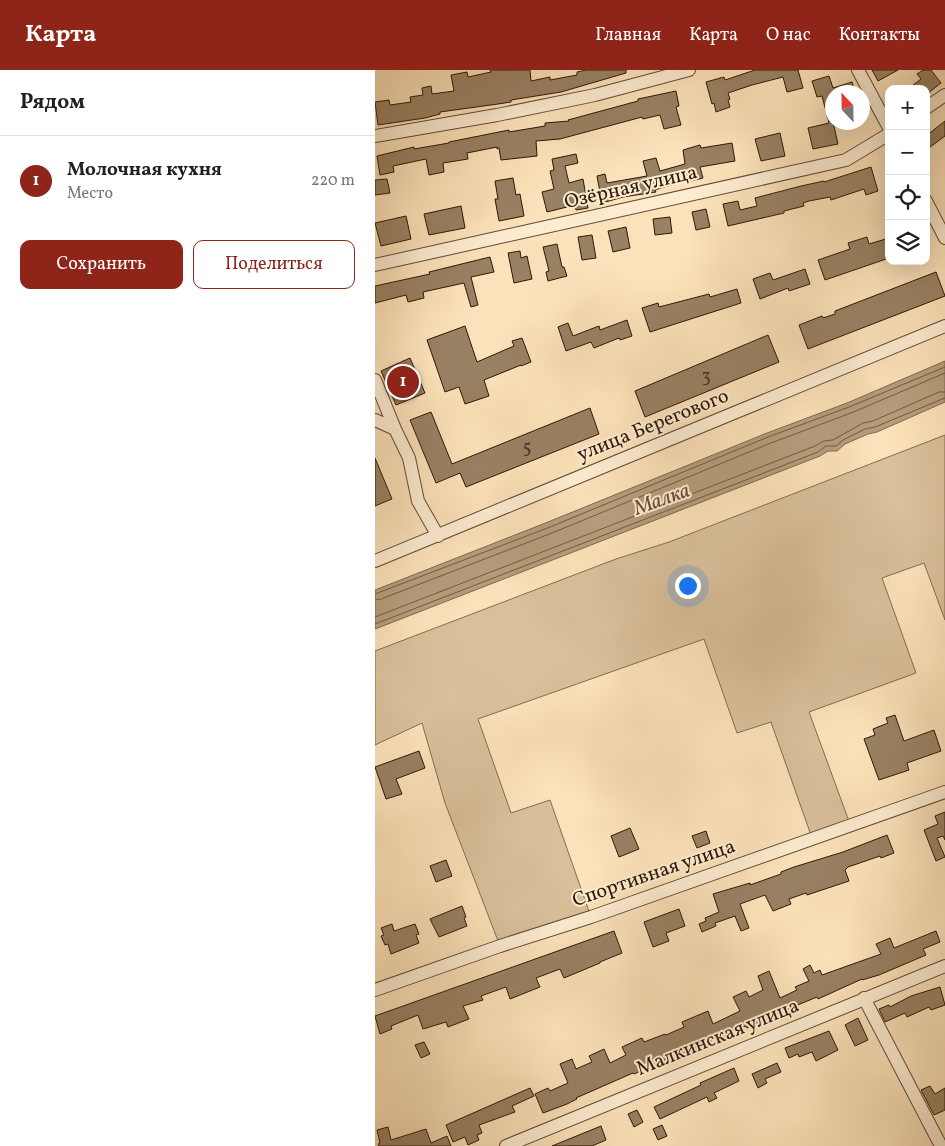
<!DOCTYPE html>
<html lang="ru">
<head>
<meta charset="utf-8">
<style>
  body { margin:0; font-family:Vollkorn,serif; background:#f2f2f2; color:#202124 }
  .controls { position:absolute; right:15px; top:15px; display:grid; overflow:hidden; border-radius:10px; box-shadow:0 5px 20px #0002 }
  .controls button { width:45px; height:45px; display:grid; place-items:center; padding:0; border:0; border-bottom:1px solid #e0e0e0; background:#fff; color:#202124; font:25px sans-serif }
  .compass { position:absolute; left:450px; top:15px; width:45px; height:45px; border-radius:50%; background:#fff; box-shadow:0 5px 20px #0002; rotate:338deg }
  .you { position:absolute; left:312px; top:515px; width:18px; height:18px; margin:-12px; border:4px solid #fff; border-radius:50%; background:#1a73e8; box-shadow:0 0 0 8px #1a73e833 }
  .badge { display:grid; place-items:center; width:32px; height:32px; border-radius:50%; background:#8f2418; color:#fff; font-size:16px; font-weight:700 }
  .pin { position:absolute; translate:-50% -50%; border:2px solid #fff; box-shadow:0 1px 5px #0006 }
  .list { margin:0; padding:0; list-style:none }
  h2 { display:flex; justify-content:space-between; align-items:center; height:65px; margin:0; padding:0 20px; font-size:21px }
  h2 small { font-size:16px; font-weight:400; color:#757577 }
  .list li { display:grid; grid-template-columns:32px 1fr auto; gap:15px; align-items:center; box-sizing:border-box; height:90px; padding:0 20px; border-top:1px solid #e0e0e0 }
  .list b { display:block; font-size:19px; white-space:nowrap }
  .list p { margin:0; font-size:16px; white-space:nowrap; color:#757577 }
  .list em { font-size:16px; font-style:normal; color:#757577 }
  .actions { display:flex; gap:10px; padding:15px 20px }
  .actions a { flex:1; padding:11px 0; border:1px solid #8f2418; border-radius:10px; text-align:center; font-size:18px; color:#8f2418 }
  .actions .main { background:#8f2418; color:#fff }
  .icon { flex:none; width:28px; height:28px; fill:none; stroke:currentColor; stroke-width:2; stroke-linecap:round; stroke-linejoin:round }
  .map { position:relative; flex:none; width:570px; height:1076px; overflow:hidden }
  header { display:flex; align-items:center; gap:30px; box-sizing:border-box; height:70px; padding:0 25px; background:#8f2418; color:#fff }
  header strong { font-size:24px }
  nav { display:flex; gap:28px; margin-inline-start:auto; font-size:18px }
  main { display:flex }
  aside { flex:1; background:#fff }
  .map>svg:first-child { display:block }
</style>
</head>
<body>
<header>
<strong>Карта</strong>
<nav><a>Главная</a><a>Карта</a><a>О нас</a><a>Контакты</a></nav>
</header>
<main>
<aside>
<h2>Рядом<small></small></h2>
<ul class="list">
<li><span class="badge">1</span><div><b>Молочная кухня</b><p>Место</p></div><em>220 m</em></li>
</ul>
<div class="actions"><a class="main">Сохранить</a><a>Поделиться</a></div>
</aside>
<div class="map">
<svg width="570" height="1076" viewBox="0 0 570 1076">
  <rect width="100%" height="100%" fill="#fce2ba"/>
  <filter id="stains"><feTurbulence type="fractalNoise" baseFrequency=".004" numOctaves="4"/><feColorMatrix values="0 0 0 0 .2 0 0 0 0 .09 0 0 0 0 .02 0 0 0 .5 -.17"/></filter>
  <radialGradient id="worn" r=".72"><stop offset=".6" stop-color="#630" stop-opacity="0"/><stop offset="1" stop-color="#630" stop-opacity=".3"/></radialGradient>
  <path fill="#d9c09b" stroke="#836c50" d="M570,365v185l-21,-57 -42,15 34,95 -107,39 41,112 -38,14 -41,-116 -34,11 -33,-94 -226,80 33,94 39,-13 41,117 -91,29 -55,-143 -23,-80 -47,22v-94l241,-92 53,-17z"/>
  <path fill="#b69d7c" stroke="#7f684c" d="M570,291v41l-68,30 -9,2 -23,10 -8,7h-9l-8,5 -445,173v-39l173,-68 219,-89 80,-30z"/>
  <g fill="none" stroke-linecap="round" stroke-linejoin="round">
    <path stroke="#725a40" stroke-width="1" d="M0,524l175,-67 218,-90 81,-30 96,-40
      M0,530l6,-1 171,-66 219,-90 80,-30 94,-40
      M0,547l440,-171 9,-5 9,-1 30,-17 10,-2 66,-29h6
      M0,554l443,-172 8,-6h10l7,-6 22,-11 10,-2 70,-29"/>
  </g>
  <path fill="#998163" stroke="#2d1804" d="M115,0h40l1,11 19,-4v3l27,-5v-3l9,-2h40v3l-65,19 -50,8v2l-13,2 -58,8v2l-15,4 -47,7 -3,-23 14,-2 1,5 21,-3 -1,-5 13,-2 -1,-7 9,-2 1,8 22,-3 -3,-16 16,-3 1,5 23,-5z
    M380,0h43l5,18 -16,4 -4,-15 -31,8 -24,8 2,6 -2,1 2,7 -14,5 -2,-9 -2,1 -6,-22 18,-5 1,3z
    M497,0h26l-20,11z
    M548,0h8l10,13 -14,11 -1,-5h-18l13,-10 -4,-5z
    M454,6l4,12 19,-6 3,10h-22v30l5,22 -25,5 -5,-21 21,-5 -7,-27 -5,1 -5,-16z
    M301,21l3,15 -3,1 5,18 -17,4 -4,-14 -17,4 -1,-2 -82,22 -24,2 1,15 -36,4 -2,-12 -2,1v-2l-30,6 1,6 -25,4 1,9 -15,3 -3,-16 -33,7 1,6 -14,3 -3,-19 37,-9v2l35,-6v-1l60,-12v2l36,-6v-3l24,-2 -1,-1 70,-19v-2z
    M570,51v15l-19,14v-14z
    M405,63l5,23 -24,5 -6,-22z
    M357,73l3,18 -35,6 3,11 -12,3 -1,-2 -35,11 1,2 -33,5 -21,6 -5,-27 8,-2 2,9 40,-7 -4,-15 13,-3 4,13 25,-7 -2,-14 17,-5 1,3z
    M201,84l2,9 -13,3 4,17 14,-4 5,29 -12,2 -1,-5 -28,7 -5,-20 12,-3 -4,-18 4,-1 -2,-11z
    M496,97l7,24 -12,4 -2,-6 -33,11 -1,-3 -21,4 -6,2 1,3 -20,5v2l-56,13 -5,-22 15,-3 2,9 17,-4 -2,-8 46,-12 23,-5v1z
    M138,108l3,17 4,-1 4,22 -25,5 -4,-22h3l-3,-18z
    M12,109l3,14 -15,2v-15z
    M86,136l4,22 -36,7 -5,-21z
    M331,139l4,18 -14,3 -4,-18z
    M31,146l5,23 -30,7 -6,-23z
    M295,147l2,16 -17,2 -2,-16z
    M251,157l4,21 -17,4 -5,-21z
    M217,165l4,23 -14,2 -4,-23z
    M492,167l2,7 20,-6v20l-64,22 -7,-20 32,-11 -2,-6z
    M182,174l5,23h2l3,9 -19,5 -2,-9 3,-1 -6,-24z
    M145,181l1,7 6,-2 5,23 -18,4 -6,-30z
    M115,187l4,15 -23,5 7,28 -7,2 -7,-24 -41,9 1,6 -16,4 -2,-7 -31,8v-17l55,-12 -1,-2z
    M430,199l5,15 -21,7 -1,-3 -28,11 -7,-20 17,-6 3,7z
    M561,202l9,24 -137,53 -9,-24 23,-9 1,2 12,-4v-3z
    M362,219l4,14 -91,29 -8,-24 16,-5 1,4 50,-13 1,3z
    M252,250l5,16 -12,4 -1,-2 -25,10 -3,-6 -25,9 -8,-24 10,-4 5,13 26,-10 1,4z
    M90,256l12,36 37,-16 -2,-5 10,-3 9,24 -10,4v-1l-37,15 5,16 -24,8 -6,-17 -14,5 -18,-52z
    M393,265l11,27 -134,55 -10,-26z
    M35,288l15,35 -29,12 -15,-34z
    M215,338l9,26 -133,53 -6,-14 -24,10 -26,-63 21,-8 21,52z
    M0,388l17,41 -17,7z
    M520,645l9,26 30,-11 7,21 -34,12 2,7 -30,10 -15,-41 11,-4 -2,-6 15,-6 -2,-5z
    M44,681l6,17 -29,11 6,15 -16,5 -11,-32z
    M570,742v28l-2,-4 -6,2 8,19 -9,4 -12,-31 14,-6 -3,-8z
    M255,758l9,21 -20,8 -8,-21z
    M331,761l4,12 -13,5 -5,-12z
    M512,765l7,18 -13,5 -1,-2 -32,11 -3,3 4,11 -42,14 -1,-2 -17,6 2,5 -18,7 -8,-16 -25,9 9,24 -8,3 -6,-15 -20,7 1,3 -14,6 -3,-8 7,-3 -1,-3 14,-6 -6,-18 37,-11v2l31,-11v-2l13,-5 49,-15z
    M71,790l6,16 -16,6 -6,-16z
    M87,836l4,11 -2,1 3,8 -28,11 -9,-18z
    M304,839l6,17 -19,7 3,8 -16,6 -9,-25z
    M17,854l2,7 21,-7 4,10 -3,1 3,8 -28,11 -3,-10 -3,1 -4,-9 3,-1 -3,-7z
    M239,861l8,22 -22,9v1l-36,15 -4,-9 -24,9 4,9 -30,12 -4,-12 -25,9 2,4 -20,6 6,13 -21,8 -2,-5 -23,7 -5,-14 -27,11 1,3 -12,5 -5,-18z
    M561,861l4,11 -17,7 3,6 -47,20 -17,5v-1l-44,20 -1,-2 -46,19 -24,12 -1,-2 -68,29v-1l-44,20 -1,-1 -57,25 1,1 -10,5 -24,9 -8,-19 13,-6 2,3 18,-8 -8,-19 12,-5 4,10 16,-7 -3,-6 15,-7 6,14 16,-8 -4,-8 20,-9 2,4 21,-8 1,1 18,-8 -2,-5 26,-11 5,13 27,-13 -7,-14 13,-6 3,6 14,-7 -5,-14 11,-5 11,27 17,-8 -2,-3 14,-6 -6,-12 7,-4 4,8 6,-3 2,5 59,-21 -5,-10 14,-6 4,10z
    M565,917l5,18 -14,5 -2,-3 -22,10 -2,-4 -20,9 -6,-13 10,-4 1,2 21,-11z
    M483,948l10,22 -13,6 -10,-21z
    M454,961l9,19 -22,11 -4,-9 -13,5 -1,-3 -9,4 -4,-10z
    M49,972l6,12 -9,4 -6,-13z
    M402,993l4,9 -16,7 2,4 -9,5 -6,-14z
    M359,998l5,13 -25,12 3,5 -8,4 -2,-5 -47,22 -6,-12 47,-22 -1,-2z
    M555,1016l5,8 10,-6v22l-11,5 -13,-25z
    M155,1018l4,8 -22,10 3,6 -36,13 3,8 -5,2 2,5 -11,5 -3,-8 -12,5 -7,-17z
    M262,1040l6,12 -9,5 -6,-13z
    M287,1055l5,11 -9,4 -5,-11z
    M226,1056l5,14 -14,6h-40z
    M13,1057l3,13 35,-11 5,14 16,-7 4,10h-72l-1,-2 2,-1 -3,-13z"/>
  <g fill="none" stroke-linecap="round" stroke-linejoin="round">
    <g stroke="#614a32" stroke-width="14">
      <path id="minor" d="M483,0l31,58
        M551,38l19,-13
        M0,66l122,-21 98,-20 94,-25
        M551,131l19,37
        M0,195l471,-105 43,-26
        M0,310l20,49
        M0,350l20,9 14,29 9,43 20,35
        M0,491l570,-235
        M0,920l125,-44 91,-29 354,-125
        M489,928l77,148
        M131,1076l439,-180"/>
    </g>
    <use href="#minor" stroke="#fdecd2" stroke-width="12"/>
  </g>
  <g text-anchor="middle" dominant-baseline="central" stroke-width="4" stroke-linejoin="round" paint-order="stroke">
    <g font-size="18" fill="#48321c">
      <text x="331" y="307">3</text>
      <text x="152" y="378">5</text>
    </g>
    <g font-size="20" fill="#2d1804" stroke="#fdecd2">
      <text transform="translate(256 118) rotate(-13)">Озёрная улица</text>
      <text transform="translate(278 356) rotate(-22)">улица Берегового</text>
      <text transform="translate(279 804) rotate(-19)">Спортивная улица</text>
      <text transform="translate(343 968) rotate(-22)">Малкинская улица</text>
    </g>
    <g font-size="21" font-style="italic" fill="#644d34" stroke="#fdecd2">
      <text transform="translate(287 430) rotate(-20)">Малка</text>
    </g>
  </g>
  <rect width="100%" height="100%" filter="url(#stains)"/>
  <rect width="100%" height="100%" fill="url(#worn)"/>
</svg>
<div class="controls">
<button>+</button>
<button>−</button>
<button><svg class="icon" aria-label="locate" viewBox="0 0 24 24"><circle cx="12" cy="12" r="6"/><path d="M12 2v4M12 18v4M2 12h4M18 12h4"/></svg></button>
<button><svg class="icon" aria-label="layers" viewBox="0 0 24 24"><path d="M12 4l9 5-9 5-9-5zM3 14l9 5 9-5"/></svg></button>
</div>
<svg class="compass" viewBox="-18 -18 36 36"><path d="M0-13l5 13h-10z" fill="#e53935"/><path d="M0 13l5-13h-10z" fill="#757577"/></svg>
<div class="you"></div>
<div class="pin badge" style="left:28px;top:312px">1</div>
</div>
</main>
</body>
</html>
